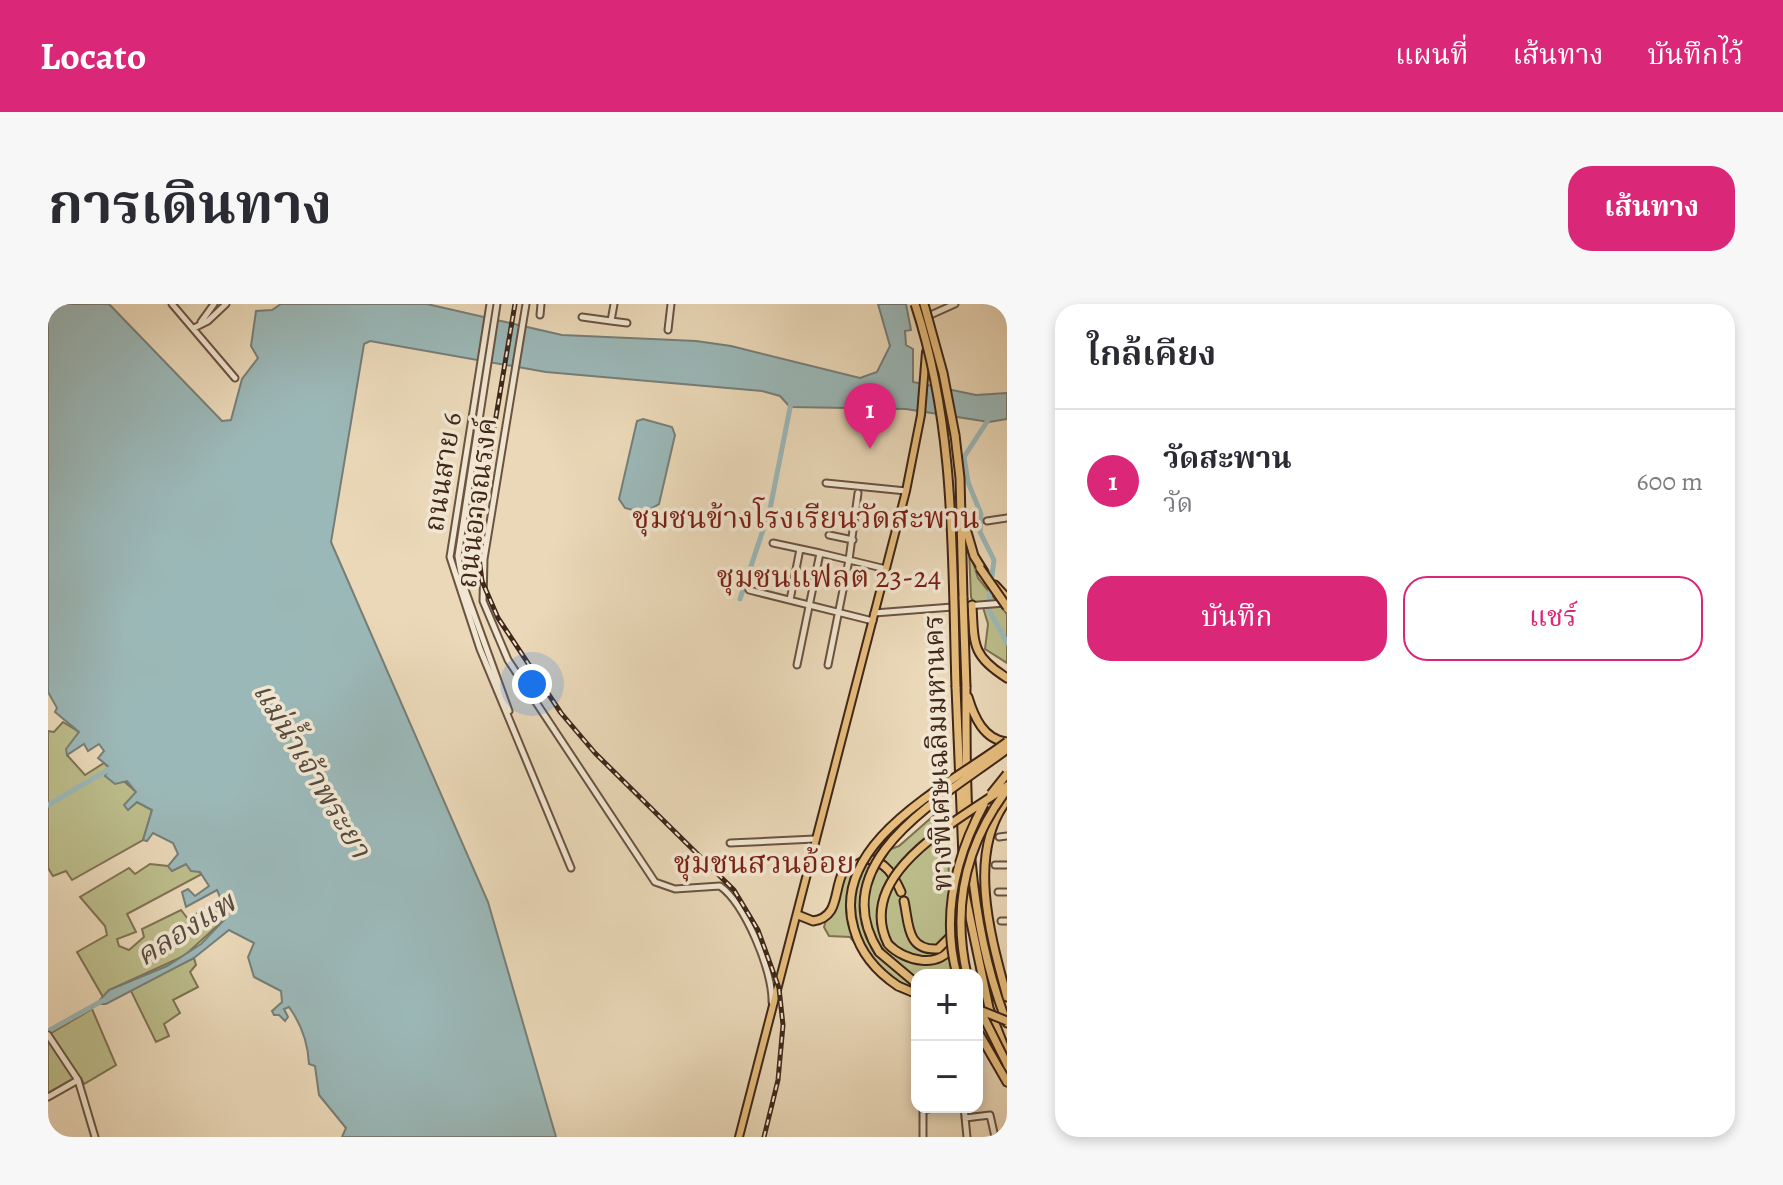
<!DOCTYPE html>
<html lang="th">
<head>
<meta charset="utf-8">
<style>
  body { margin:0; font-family:Alegreya,"Noto Serif Thai",serif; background:#f7f7f7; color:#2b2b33 }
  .controls { position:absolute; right:24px; bottom:24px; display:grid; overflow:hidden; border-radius:16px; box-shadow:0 4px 12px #0003 }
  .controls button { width:72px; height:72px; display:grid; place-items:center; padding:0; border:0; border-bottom:2px solid #e1e1e2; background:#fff; color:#2b2b33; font:40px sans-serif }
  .you { position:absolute; left:484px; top:380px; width:28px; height:28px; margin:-20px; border:6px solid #fff; border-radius:50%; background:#1a73e8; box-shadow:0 0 0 12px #1a73e833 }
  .badge { display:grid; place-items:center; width:52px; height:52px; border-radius:50%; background:#db2777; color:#fff; font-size:26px; font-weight:700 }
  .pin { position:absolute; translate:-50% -66px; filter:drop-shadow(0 2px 4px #0008) }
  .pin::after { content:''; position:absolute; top:42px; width:28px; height:24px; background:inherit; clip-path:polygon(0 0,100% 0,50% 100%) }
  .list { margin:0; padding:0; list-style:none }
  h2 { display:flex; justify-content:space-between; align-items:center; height:104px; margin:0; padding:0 32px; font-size:34px }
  h2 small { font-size:26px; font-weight:400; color:#7c7c81 }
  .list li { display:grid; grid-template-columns:52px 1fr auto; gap:24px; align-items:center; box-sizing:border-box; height:144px; padding:0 32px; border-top:2px solid #e1e1e2 }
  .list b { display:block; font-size:30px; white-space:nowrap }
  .list p { margin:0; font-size:26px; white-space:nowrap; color:#7c7c81 }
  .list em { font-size:26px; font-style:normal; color:#7c7c81 }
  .actions { display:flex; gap:16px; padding:24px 32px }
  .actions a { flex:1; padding:18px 0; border:2px solid #db2777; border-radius:24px; text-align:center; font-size:28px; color:#db2777 }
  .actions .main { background:#db2777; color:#fff }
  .map { position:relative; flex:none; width:959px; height:833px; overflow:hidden; border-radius:24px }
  header { display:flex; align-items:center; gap:48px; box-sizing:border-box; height:112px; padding:0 40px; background:#db2777; color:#fff }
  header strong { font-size:38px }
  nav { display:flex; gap:44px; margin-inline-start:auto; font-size:28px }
  .intro { display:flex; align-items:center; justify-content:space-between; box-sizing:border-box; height:192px; padding:0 48px }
  h1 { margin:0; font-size:56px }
  .button { padding:20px 36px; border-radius:24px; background:#db2777; color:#fff; font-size:28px; font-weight:700 }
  main { display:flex; gap:48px; padding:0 48px }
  aside { flex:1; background:#fff; border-radius:24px; box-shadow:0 4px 12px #0003 }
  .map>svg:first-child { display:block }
</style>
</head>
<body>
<header>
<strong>Locato</strong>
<nav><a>แผนที่</a><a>เส้นทาง</a><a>บันทึกไว้</a></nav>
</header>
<div class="intro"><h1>การเดินทาง</h1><a class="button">เส้นทาง</a></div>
<main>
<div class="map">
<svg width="959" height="833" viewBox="0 0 959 833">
  <rect width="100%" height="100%" fill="#ead8b8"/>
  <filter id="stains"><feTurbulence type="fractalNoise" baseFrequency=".0025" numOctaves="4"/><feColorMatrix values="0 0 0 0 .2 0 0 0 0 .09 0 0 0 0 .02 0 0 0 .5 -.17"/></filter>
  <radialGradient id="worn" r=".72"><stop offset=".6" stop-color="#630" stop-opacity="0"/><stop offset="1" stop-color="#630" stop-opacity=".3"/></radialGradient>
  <path fill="#bcbd8b" stroke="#7e7252" stroke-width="2" d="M921,245l9,29 29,36v49l-22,-14 3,-25 -6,-20 -8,-1 -3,-6z
    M15,418l16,10 -12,17v6l18,20 19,-12 32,29 -8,17 9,-7 15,8 -9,30 -71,40 -6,-9 -13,5 -5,-8v-137l6,1z
    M899,500l4,159 4,12h-38v22c-38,-14 -43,-31 -67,-60l-21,-1 -5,-9 15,-55 13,-9 47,-17z
    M102,560l18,2 4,5 14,-7 16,10 -75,40 9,18 -19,7 2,7 10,4 15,-13 -2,-8 39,-19 7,9c14,-8 27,-20 42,-10l-3,8 -43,39 -75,34 -6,7 -26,-45 30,-17 -2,-9 -25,-29 49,-29 6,6z
    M146,654l2,7 -6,7 8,15 -25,13 7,13 -16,11 5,12 -13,6 -26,-53z
    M44,705l24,56 -32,19 -3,-6 -33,15v-58z"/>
  <path fill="#9bb8b8" stroke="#767e78" stroke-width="2" d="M0,0h61l113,117 9,-1 11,-41 16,-21 -7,-12 5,-35 16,-1 9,-6h146l135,31 134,6 35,5 129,32 17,-6 13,-26 -12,-42h28l5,26 -6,1 1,14 7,4v33l63,13 31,-2v26l-18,3 -83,-13 -116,-2 -10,-11 -18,-5 -216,-19 -176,-31 -6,3 -33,198 157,360 68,235h-214l4,-9 -27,-33 -4,-29 -6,-2c-1,-22 -7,-39 -20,-57l-5,2 4,8 -3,4 -6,-6h-5l-2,-4 10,-9 -1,-11 -27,-14 -6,-20 6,-14 -25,-13 -35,28 -88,46h-10l13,-14 58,-24 34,-22 26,-27 3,-8 -18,-4 8,-8 -3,-7 -31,17 -4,-15 6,-3 7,7 14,-10 -9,-14 -9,-1 -5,-7 -14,7 -4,-5 10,-12 -5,-11 -20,-10 -6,8 -4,-1 9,-30 -15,-8 -9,8 -4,-5 12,-13 -9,-11 -12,3 -10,-8 4,-9 -11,-9 6,-7 -5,-7 -11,7 -4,-7 -17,11 -1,-6 13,-17 -24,-20 2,-4 -9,-16z
    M595,115l29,8 3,8 -16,69 -15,9 -19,-5 -6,-9 18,-78z"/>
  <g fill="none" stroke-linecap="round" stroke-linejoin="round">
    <path stroke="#9bb8b8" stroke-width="5" d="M942,113l-26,40 4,25 13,32 -1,18 14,28 -6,48 19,35
      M692,295l30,-90 21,-106
      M0,501l65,-38
      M0,727l54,-30"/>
    <g stroke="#6a5341" stroke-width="9">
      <path id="minor" d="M124,0l63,74
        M442,0l-40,253 30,92 91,219
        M449,0l-39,252 5,28 46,127
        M478,0l-42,255 -1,42 25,59 147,222 20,7 45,-3c25,18 53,85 52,116
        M956,0l2,5
        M492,11l1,-11
        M534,13l29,4 3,-17
        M878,13l29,-13
        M563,17l16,2
        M153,18l13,-18
        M146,24l14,-7 18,-17
        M620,26l3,-26
        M778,179l80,8
        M810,189l-9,67 37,9
        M939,217l20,-3
        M781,231l24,5
        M725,239l47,10 -23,112
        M772,249l29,7 -21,105
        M701,286l124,31
        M742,296l10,-51
        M826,309l131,-10
        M951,533l8,-1
        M682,539l85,-4
        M947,561h12
        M950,588h9
        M953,617h6
        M0,731l30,45 17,57
        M0,793l30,-17
        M875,803v30
        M916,803l3,30
        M875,806l15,-3
        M917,814l25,-3 5,22"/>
    </g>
    <g stroke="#3f2719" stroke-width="10">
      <path id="major" d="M872,0l6,28
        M691,833l167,-646 15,-76 5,-63"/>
    </g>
    <g stroke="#3f2719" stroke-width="11">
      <path id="highway" d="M907,131l5,43 3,120
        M917,221l9,31 10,16
        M947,281l12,13
        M924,301c2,40 0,51 35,73
        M908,383l8,194
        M918,383c0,113 -1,229 41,336
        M920,393c6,20 16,43 39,45
        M959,496c-41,54 -16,138 0,197
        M917,590l24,114 18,46
        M856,597c5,22 2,50 34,48l15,-15
        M750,611l15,6c27,-4 20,-30 30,-49l24,-13c19,2 27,17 34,33
        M840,640c16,17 53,27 66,-1 6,-15 2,-37 1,-52
        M831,648l38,32
        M850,682l19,8
        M929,726l30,52"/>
    </g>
    <use href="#minor" stroke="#f1e6d1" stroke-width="5"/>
    <use href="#major" stroke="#e5bc7c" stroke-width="6"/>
    <use href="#highway" stroke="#e5bc7c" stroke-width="7"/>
    <g stroke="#3f2719" stroke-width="5">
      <path id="rail" d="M467,0l-39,231 6,46 16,37 63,95 34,40 139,137 24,40 21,58 4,37 -5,55 -14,57"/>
    </g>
    <use href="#rail" stroke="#f1e6d1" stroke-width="2" stroke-dasharray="6" stroke-linecap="butt"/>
    <g stroke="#3f2719" stroke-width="11" stroke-linecap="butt">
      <path id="highway-bridge" d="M867,0c41,124 37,254 41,383
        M876,0l19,69 12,62
        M932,264l27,39
        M915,294l3,89
        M943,490l16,-20
        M840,640c-35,-71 72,-124 119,-158
        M831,648c-58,-92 67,-156 128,-203
        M909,671c-16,-60 -2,-117 27,-171
        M919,671c-15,-67 -2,-129 39,-184
        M850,682c-21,-14 -37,-32 -44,-57 -26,-87 96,-144 153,-187
        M929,700l30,60
        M929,705l30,12"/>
    </g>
    <use href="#highway-bridge" stroke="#e5bc7c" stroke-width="7"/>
  </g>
  <g text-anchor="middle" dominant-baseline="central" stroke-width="7" stroke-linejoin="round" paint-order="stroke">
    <g font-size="28" fill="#3f2719" stroke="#f1e6d1">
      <text transform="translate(395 168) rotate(-81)">ถนนสาย 6</text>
      <text transform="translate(429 199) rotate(-83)">ถนนอาจณรงค์</text>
      <text transform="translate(890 449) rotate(-92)">ทางพิเศษเฉลิมมหานคร</text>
    </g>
    <g font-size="30" fill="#7a1f14" stroke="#f1e6d1">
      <text x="758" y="214">ชุมชนข้างโรงเรียนวัดสะพาน</text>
      <text x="781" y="273">ชุมชนแฟลต 23-24</text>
      <text x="716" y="559">ชุมชนสวนอ้อย</text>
    </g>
    <g font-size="30" font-style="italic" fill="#564b41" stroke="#f1e6d1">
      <text transform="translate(264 466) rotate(59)">แม่น้ำเจ้าพระยา</text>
      <text transform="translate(137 625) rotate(-32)">คลองแพ</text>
    </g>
  </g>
  <rect width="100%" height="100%" filter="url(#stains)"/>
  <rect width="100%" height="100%" fill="url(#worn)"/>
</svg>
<div class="controls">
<button>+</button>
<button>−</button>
</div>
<div class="you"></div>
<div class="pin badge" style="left:822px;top:145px">1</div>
</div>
<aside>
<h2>ใกล้เคียง<small></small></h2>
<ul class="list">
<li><span class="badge">1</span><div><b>วัดสะพาน</b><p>วัด</p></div><em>600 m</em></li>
</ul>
<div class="actions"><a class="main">บันทึก</a><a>แชร์</a></div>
</aside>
</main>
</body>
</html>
